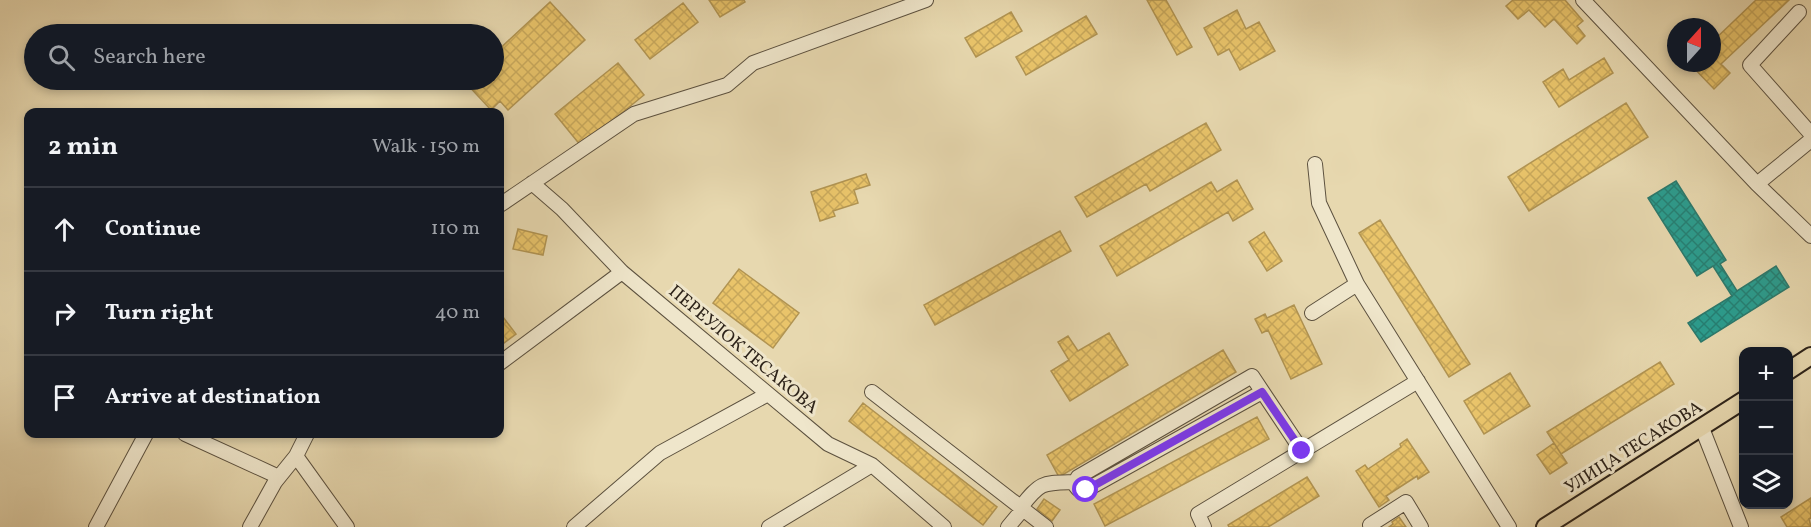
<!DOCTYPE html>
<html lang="en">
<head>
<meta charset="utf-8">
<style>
  body { margin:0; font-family:Vollkorn,serif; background:#242831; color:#f1f3f6 }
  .controls { position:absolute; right:18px; bottom:18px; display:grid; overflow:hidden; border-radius:12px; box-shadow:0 3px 9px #0003 }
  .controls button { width:54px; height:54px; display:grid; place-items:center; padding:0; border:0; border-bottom:2px solid #363941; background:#171b24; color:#f1f3f6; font:30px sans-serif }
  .compass { position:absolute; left:1667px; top:18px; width:54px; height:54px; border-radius:50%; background:#171b24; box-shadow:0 3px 9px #0003; rotate:21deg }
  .stop { position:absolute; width:18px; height:18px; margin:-14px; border:4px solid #7c3aed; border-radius:50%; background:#fff }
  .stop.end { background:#7c3aed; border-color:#fff; box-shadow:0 2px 6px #0008 }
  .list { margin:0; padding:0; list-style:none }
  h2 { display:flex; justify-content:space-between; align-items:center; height:78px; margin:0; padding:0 24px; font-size:26px }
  h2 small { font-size:20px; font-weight:400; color:#9ea1a6 }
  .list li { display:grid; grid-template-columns:39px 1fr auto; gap:18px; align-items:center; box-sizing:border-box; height:84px; padding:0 24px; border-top:2px solid #363941 }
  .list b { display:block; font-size:22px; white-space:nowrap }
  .list em { font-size:20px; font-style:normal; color:#9ea1a6 }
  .icon { flex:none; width:33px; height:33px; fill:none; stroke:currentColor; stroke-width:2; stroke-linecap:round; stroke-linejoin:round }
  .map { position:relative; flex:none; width:1811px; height:527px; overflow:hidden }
  .search { position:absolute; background:#171b24; box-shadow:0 3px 9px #0003; left:24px; top:24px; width:480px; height:66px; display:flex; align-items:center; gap:15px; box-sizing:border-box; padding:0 21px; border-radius:33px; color:#9ea1a6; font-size:22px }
  .panel { position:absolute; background:#171b24; box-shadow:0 3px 9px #0003; left:24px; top:108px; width:480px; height:330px; border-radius:12px }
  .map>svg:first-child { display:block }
</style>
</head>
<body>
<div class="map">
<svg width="1811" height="527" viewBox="0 0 1811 527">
  <defs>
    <pattern id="homes-cross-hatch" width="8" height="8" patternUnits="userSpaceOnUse" patternTransform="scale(1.5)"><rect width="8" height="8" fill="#e9c46a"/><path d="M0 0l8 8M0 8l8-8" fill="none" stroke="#c8a85b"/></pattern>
    <pattern id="schools-cross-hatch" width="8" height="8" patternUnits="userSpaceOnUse" patternTransform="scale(1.5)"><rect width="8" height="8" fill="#2a9d8f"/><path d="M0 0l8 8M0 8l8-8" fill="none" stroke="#248074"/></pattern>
  </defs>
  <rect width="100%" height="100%" fill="#e7d8af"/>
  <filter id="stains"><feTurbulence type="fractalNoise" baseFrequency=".00333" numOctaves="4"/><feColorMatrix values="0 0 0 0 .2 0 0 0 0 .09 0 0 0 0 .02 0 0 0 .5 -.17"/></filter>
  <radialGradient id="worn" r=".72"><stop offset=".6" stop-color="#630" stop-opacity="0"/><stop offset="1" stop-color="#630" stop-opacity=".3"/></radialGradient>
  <path fill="url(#homes-cross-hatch)" stroke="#b19452" stroke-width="1.5" d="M709,0h35l1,2 -25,15z
    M1147,0h19l26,47 -15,8z
    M1513,0h52l18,21 -6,5 8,10 -8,8 -23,-25 -9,8 -16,-17 -11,9 -12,-13z
    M1756,0h33l-68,64 9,9 -16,16 -25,-26h23v-21z
    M550,2l35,38 -77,70 -8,-9 -9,9 -27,-29 2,-1h28v-26z
    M683,3l15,19 -48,37 -15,-19z
    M1237,10l9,19 13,-7 16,29 -35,19 -11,-21 -11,6 -14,-27z
    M1011,12l11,19 -46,26 -11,-19z
    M1086,16l11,18 -71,41 -10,-18z
    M1604,58l9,15 -54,34 -16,-25 20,-13 6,11z
    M618,63l26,32 -63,51 -26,-32z
    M1626,103l22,34 -119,74 -21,-34z
    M1206,123l15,27 -71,41 -4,-7 -59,33 -12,-20z
    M866,174l4,11 -16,5 4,13 -25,8 2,5 -15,5 -9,-29z
    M1237,180l16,29 -20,12 -5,-9 -111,64 -17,-30 111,-64 6,10z
    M1380,220l90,144 -21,13 -90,-144z
    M518,229l29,7 -4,19 -30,-6z
    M1060,231l11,20 -136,74 -11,-20z
    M1264,232l18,29 -15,10 -18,-29z
    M739,269l60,44 -26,35 -60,-45z
    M1294,305l28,59 -31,15 -23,-49 -6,3 -7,-14 10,-5 2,4z
    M503,317l13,17 -16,12v-26z
    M1109,333l19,32 -58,36 -19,-30 18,-11 -11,-18 10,-6 10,15z
    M1223,350l13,22 -177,105 -12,-22z
    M1660,362l14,22 -113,70 -14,-22z
    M1510,373l20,33 -46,28 -20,-33z
    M863,403l134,104 -14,18 -134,-104z
    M1257,417l12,22 -164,87 -11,-22z
    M1407,439l22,33 -11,7 -1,-3 -31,20 3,4 -10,7 -23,-36 9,-6 3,4 33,-22 -1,-3z
    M1554,443l13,20 -17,11 -13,-19z
    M1307,477l12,19 -51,31h-39l-1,-2z
    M1811,498v20l-2,1 2,8h-24l-6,-10z
    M1044,499l16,11 -8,11 -15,-12z
    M1399,517l7,10h-17l4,-3 -1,-2z"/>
  <path fill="url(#schools-cross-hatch)" stroke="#2b796c" stroke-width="1.5" d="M1676,181l50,79 -6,4 17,27 39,-25 13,21 -88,55 -13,-19 44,-27 -19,-30 -16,10 -49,-78z"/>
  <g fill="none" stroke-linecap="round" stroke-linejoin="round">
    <g stroke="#5c513f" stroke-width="16">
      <path id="minor" d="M1583,0l174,184 54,52
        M1799,12l-49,53 61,69
        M1315,164l4,39 38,81 152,243
        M532,183l30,26 60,63 206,172 44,21 72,62
        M1757,184l54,-44
        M500,205l134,-91 93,-29 26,-22 173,-63
        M1312,313l45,-29
        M500,363l122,-91
        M872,392l174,135
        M1262,392l-176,98 -8,-1 -4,-5 4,-7 174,-101 50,75
        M1702,428l39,99
        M185,434l94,43
        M296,456l51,71
        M1021,507c20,-26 22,-24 54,-25
        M1370,525l36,-23 15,25
        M96,527l50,-93
        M250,527l25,-45 21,-26 11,-22
        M574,527l86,-74 108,-59
        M769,527l103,-62
        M1008,527l15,-18
        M1204,527l-6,-13 220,-133"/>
    </g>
    <g stroke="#2e241a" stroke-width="20">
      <path id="major" d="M1788,371l23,-15
        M1545,527l199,-127"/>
    </g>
    <use href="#minor" stroke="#efe6cb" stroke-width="14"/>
    <use href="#major" stroke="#e7d8af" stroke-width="16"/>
  </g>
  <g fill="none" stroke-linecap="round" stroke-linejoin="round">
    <path stroke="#7c3aed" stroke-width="8" d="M1086,490l176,-98 40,59"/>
  </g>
  <g text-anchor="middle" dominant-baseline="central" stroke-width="6" stroke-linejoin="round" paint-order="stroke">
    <g font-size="18" fill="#2e241a" stroke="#efe6cb">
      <text transform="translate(743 350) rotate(40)">ПЕРЕУЛОК ТЕСАКОВА</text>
      <text transform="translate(1634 448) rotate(-32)">УЛИЦА ТЕСАКОВА</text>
    </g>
  </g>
  <rect width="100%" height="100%" filter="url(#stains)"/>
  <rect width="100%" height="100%" fill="url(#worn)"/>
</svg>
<div class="controls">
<button>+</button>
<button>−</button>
<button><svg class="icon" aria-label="layers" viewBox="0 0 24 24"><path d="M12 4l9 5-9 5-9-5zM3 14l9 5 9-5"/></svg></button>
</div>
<svg class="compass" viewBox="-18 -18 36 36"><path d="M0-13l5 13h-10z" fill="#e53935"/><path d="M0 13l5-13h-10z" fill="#9ea1a6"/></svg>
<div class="stop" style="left:1086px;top:490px"></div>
<div class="stop end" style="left:1302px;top:451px"></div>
<div class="search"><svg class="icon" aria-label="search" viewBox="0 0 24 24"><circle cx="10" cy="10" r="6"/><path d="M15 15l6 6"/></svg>Search here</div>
<section class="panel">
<h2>2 min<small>Walk · 150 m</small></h2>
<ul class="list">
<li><svg class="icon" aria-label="ahead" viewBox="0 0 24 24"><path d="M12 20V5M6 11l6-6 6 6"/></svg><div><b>Continue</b></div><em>110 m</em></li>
<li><svg class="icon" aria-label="right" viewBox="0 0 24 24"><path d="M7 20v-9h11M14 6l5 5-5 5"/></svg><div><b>Turn right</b></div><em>40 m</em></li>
<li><svg class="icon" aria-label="arrive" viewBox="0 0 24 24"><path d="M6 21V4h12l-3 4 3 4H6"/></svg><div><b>Arrive at destination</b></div></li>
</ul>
</section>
</div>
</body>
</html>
